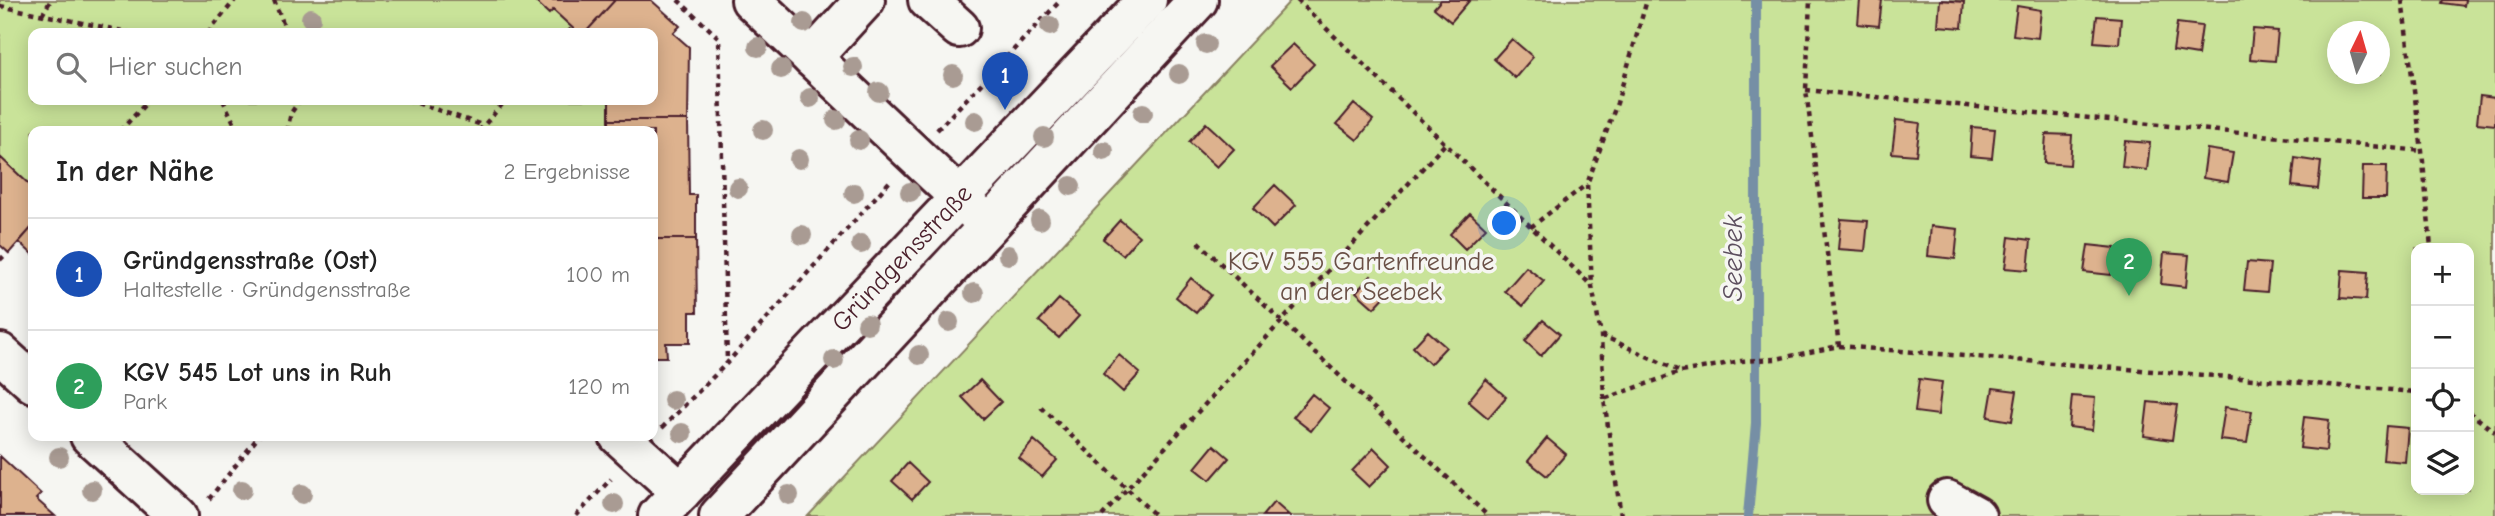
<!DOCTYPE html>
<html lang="de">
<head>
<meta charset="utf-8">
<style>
  body { margin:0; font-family:"Comic Neue",sans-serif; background:#f6f6f6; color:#222 }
  .controls { position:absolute; right:21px; bottom:21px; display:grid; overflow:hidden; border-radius:14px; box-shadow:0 4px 18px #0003 }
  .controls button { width:63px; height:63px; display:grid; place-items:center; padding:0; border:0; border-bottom:2px solid #e0e0e0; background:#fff; color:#222; font:35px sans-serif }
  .compass { position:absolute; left:2327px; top:21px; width:63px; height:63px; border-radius:50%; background:#fff; box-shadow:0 4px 18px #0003; rotate:5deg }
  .you { position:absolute; left:1505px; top:224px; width:24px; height:24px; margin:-18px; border:5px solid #fff; border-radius:50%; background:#1a73e8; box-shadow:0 0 0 10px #1a73e833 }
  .badge { display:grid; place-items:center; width:46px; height:46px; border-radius:50%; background:#db2777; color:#fff; font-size:23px; font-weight:700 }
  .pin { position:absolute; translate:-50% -58px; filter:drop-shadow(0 2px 4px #0008) }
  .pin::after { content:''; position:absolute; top:37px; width:24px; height:21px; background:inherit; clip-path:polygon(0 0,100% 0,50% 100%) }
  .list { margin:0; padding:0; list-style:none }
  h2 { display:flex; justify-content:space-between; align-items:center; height:91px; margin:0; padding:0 28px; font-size:30px }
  h2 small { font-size:23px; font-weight:400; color:#767676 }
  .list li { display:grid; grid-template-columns:46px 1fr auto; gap:21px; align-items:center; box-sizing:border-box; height:112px; padding:0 28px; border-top:2px solid #e0e0e0 }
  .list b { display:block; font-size:26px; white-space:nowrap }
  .list p { margin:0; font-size:23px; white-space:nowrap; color:#767676 }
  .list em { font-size:23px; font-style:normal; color:#767676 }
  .icon { flex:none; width:38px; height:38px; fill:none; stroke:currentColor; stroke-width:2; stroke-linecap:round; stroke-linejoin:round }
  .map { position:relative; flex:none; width:2495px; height:516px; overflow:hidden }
  .search { position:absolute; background:#fff; box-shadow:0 4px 18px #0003; left:28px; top:28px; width:630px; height:77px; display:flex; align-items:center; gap:18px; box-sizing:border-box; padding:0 24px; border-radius:14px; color:#767676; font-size:26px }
  .panel { position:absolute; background:#fff; box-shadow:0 4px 18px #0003; left:28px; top:126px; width:630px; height:315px; border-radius:14px }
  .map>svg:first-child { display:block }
</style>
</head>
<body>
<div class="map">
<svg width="2495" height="516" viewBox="0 0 2495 516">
  <rect width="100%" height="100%" fill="#f6f6f2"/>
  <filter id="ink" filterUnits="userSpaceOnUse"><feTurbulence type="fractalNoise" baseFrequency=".0143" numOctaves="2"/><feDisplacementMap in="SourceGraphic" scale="14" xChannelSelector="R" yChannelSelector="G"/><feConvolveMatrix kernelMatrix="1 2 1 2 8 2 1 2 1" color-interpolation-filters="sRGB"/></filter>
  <g filter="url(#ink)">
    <path fill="#c9e399" stroke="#8a8162" stroke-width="2" fill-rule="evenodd" d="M0,0h534l19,10 25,23h-545v67h576v31h-576v57l-33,-31z
      M1291,0h1204v516h-1687zM2338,32h42v42h-42zM2416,248h53v242h-53z"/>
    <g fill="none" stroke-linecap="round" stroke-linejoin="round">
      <path stroke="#768fa5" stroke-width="10" d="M1748,516l8,-93v-423"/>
    </g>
    <path fill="#ddb28e" stroke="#4a1f2b" stroke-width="2" d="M534,0h81l-30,33h-7l-25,-23 -4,4z
      M615,0h36l29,26 -7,7 16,14 -1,73h-79v-20h44v-67h-68z
      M1441,0h29l-19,22 -17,-14z
      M1860,0h22l-3,26 -21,-2z
      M1940,0l24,2 -2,26 -24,-2z
      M2443,0h22l-1,6 -22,-3z
      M2017,6l24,4 -3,28 -25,-3z
      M2097,16l24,2 -2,26 -25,-2z
      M2177,23l25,3 -4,29 -25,-4z
      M2253,29l25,2 -3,30 -25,-2z
      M1512,39l21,18 -18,21 -21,-19z
      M1293,44l21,20 -22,23 -22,-21z
      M2480,96l15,2v27l-18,-2z
      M1354,104l19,16 -16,20 -20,-16z
      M609,120h79l1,75h7v44h-43v-108h-44z
      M1896,120l24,3 -4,32 -24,-2z
      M1206,123l28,26 -17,18 -28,-25z
      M1972,127l23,2 -3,29 -22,-2z
      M2046,134l26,1 -2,30 -26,-2z
      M2125,141l25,2 -3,27 -25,-3z
      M2207,149l26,4 -5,29 -25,-4z
      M0,157l33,31v38l-24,27 -9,-8z
      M2295,158l26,4 -3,27 -26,-3z
      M2363,166h24l-1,32h-24z
      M1275,185l21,20 -23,23 -20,-20z
      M1470,213l16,15 -21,21 -15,-15z
      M1841,219l27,2 -3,30 -27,-2z
      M1120,220l19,16 -16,19 -20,-16z
      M33,226v29l-14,-13z
      M1931,226l27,3 -3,30 -27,-3z
      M2009,237l22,3 -3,30 -23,-2z
      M653,239h43l1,73h-7v31h-24l1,14h-14z
      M2088,245l27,3 -4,27 -27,-3z
      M2164,253l25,2 -3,32 -25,-3z
      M2247,262l23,2 -3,28 -23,-2z
      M1526,267l18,14 -21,25 -18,-15z
      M2342,270l26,2 -2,28 -26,-2z
      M1371,276l18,16 -15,16 -18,-16z
      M1191,278l20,17 -15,18 -20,-16z
      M1059,299l20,17 -20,22 -20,-17z
      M1543,320l17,14 -19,22 -16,-15z
      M1428,331l18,16 -16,17 -17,-17z
      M1119,355l21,18 -17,19 -20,-18z
      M1486,379l20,18 -18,21 -20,-17z
      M1919,379l23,3 -4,33 -23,-3z
      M980,380l21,22 -18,17 -21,-22z
      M1993,388l24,3 -5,30 -24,-4z
      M1312,394l17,14 -18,23 -18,-14z
      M2072,396l23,2 -3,32 -23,-3z
      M2148,402l29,3 -5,35 -28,-4z
      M2225,407l27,4 -5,32 -27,-3z
      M2304,417l25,3 -3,31 -26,-3z
      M2386,426l22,2 -3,34 -22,-2z
      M1547,438l19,16 -19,22 -19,-15z
      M1034,440l23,20 -15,17 -23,-19z
      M1214,445l15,13 -19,22 -15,-12z
      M1374,448l17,17 -22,22 -17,-16z
      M0,456l41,38 -5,5 19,17h-55z
      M908,463l20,19 -16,17 -20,-18z
      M1274,502l16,14h-28z"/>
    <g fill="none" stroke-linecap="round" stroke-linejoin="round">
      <g stroke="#4a1f2b" stroke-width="44">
        <g id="minor">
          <path d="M751,0l226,214"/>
          <path d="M928,0l31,28"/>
          <path d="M812,58l53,-58"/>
          <path d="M0,353l33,30"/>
          <path d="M90,436l88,80"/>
          <path d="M619,436l62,56"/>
          <path d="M1947,500l29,16"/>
          <path id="s1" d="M658,516l489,-516"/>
          <path d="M719,516l479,-516"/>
        </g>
      </g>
      <path stroke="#4a1f2b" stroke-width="4.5" stroke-dasharray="5 5" stroke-linecap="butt" d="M274,0l13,33
        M678,0l41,38 8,324
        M1297,0l295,286
        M2402,0l20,151 9,97
        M0,6l132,27
        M42,15l9,-15
        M208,33l27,-33
        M568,33l4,-5
        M1806,90l616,61
        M223,100l15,31
        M408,100l74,25
        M937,130l124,-130
        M120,131l29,-31
        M287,131l4,-18 9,-13
        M479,131l27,-31
        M1531,227l56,-43
        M1198,242l290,274
        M0,260l8,-8
        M1601,335l78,36
        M1839,346l577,46
        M1604,399l-3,-64 -9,-49 -5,-102 30,-81 30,-103
        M1041,407l115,109
        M2469,412l26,20
        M662,428l65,-65 164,-183
        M209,499l50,-63
        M576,516l35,-37
        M1102,516l343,-372
        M1621,516l-17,-117 76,-27 61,-11 35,-2 63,-13 -33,-256 4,-90"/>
      <use href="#minor" stroke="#f6f6f2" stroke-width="38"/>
    </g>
    <g fill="#a99b93">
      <circle cx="311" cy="18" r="10"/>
      <circle cx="804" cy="23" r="10"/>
      <circle cx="1050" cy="26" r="10"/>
      <circle cx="1206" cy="44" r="10"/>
      <circle cx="758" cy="47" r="10"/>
      <circle cx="853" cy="67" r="10"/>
      <circle cx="781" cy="69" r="10"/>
      <circle cx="1179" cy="74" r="10"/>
      <circle cx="953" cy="75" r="10"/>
      <circle cx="879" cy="92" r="10"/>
      <circle cx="810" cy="98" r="10"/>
      <circle cx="1143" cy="113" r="10"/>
      <circle cx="836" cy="120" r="10"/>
      <circle cx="975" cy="121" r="10"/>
      <circle cx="763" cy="130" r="10"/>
      <circle cx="1044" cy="137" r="10"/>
      <circle cx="859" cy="140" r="10"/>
      <circle cx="1104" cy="151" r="10"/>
      <circle cx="799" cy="159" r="10"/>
      <circle cx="1071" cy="186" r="10"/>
      <circle cx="738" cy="188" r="10"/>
      <circle cx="910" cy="192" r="10"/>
      <circle cx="854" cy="193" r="10"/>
      <circle cx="1040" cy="220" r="10"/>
      <circle cx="802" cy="235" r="10"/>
      <circle cx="861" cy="244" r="10"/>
      <circle cx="1008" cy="255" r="10"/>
      <circle cx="974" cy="293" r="10"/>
      <circle cx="949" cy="322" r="10"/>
      <circle cx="867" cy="324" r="10"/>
      <circle cx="919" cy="355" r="10"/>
      <circle cx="834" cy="360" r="10"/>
      <circle cx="673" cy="400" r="10"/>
      <circle cx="682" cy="433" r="10"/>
      <circle cx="59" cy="457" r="10"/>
      <circle cx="92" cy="490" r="10"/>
      <circle cx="242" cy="490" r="10"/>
      <circle cx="302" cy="494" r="10"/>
      <circle cx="789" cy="495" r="10"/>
      <circle cx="614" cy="504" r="10"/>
    </g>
  </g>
  <g text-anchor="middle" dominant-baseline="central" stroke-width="7" stroke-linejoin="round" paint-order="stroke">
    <g font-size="26" fill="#4a1f2b" stroke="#f6f6f2">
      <text stroke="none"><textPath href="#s1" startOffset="355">Gründgensstraße</textPath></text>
    </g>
    <g font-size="26" fill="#6a5046" stroke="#f6f6f2">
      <text x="1361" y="262">KGV 555 Gartenfreunde<tspan x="1361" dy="30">an der Seebek</tspan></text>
    </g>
    <g font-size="28" font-style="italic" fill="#5c4e5e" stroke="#f6f6f2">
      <text transform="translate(1733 258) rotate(-90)">Seebek</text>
    </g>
  </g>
</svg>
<div class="controls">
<button>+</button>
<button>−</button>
<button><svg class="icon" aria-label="locate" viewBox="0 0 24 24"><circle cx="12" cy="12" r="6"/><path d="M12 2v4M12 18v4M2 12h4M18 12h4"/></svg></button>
<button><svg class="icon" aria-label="layers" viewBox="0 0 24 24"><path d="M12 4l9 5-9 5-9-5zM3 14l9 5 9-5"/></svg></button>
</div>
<svg class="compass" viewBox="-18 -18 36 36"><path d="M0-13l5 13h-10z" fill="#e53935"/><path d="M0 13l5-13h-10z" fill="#767676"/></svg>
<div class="you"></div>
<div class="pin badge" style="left:1005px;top:110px;background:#1a4fb4">1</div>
<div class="pin badge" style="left:2129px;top:296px;background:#2e9e5b">2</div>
<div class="search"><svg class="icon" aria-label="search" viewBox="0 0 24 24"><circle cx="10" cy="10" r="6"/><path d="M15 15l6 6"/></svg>Hier suchen</div>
<section class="panel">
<h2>In der Nähe<small>2 Ergebnisse</small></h2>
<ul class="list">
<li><span class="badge" style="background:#1a4fb4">1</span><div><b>Gründgensstraße (Ost)</b><p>Haltestelle · Gründgensstraße</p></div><em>100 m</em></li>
<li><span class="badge" style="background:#2e9e5b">2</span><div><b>KGV 545 Lot uns in Ruh</b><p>Park</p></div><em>120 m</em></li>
</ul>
</section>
</div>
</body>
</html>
